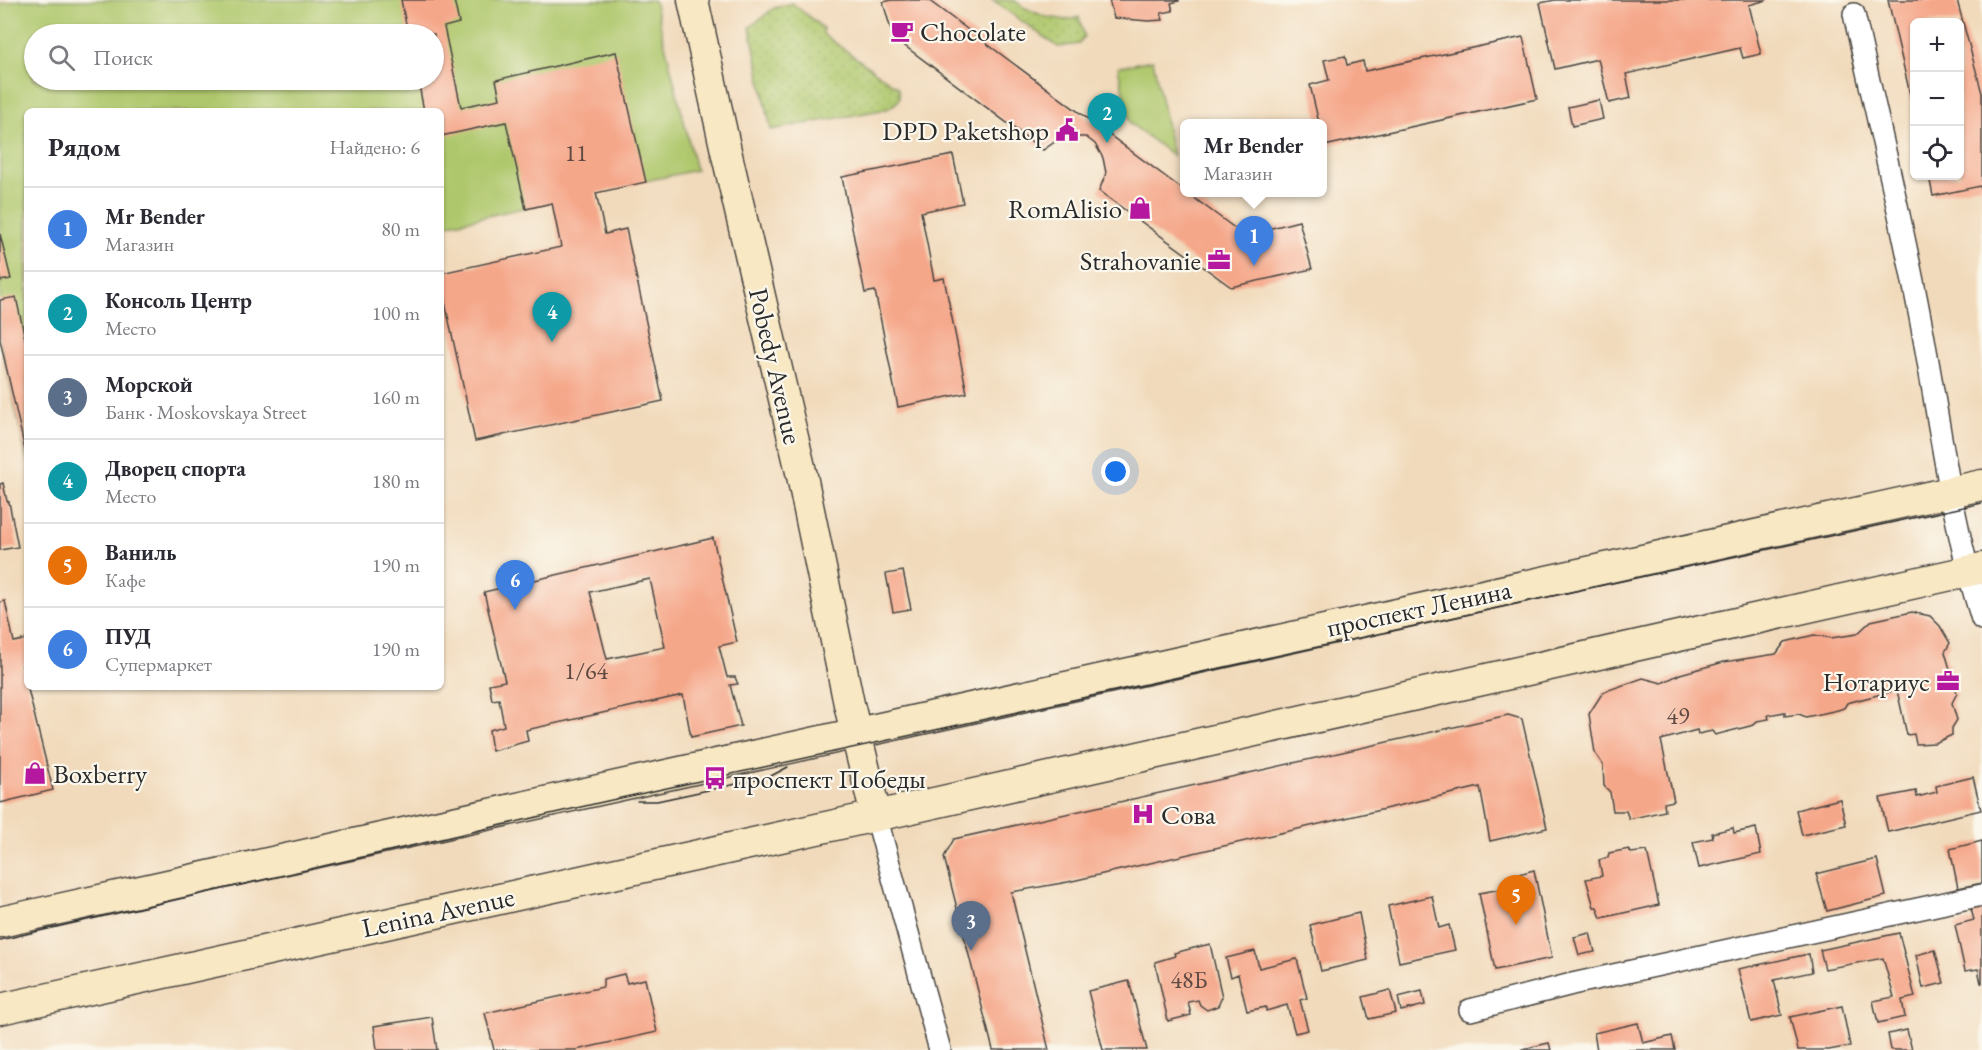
<!DOCTYPE html>
<html lang="ru">
<head>
<meta charset="utf-8">
<style>
  body { margin:0; font-family:"EB Garamond",serif; background:#f7f7f7; color:#2b2b33 }
  .controls { position:absolute; right:18px; top:18px; display:grid; overflow:hidden; border-radius:9px; box-shadow:0 2px 4px #0004 }
  .controls button { width:54px; height:54px; display:grid; place-items:center; padding:0; border:0; border-bottom:2px solid #e1e1e2; background:#fff; color:#2b2b33; font:30px sans-serif }
  .you { position:absolute; left:1116px; top:472px; width:21px; height:21px; margin:-15px; border:4px solid #fff; border-radius:50%; background:#1a73e8; box-shadow:0 0 0 9px #1a73e833 }
  .badge { display:grid; place-items:center; width:39px; height:39px; border-radius:50%; background:#2563eb; color:#fff; font-size:20px; font-weight:700 }
  .pin { position:absolute; translate:-50% -50px; filter:drop-shadow(0 2px 3px #0008) }
  .pin::after { content:''; position:absolute; top:32px; width:21px; height:18px; background:inherit; clip-path:polygon(0 0,100% 0,50% 100%) }
  .popup { position:absolute; left:1180px; top:119px; width:147px; height:78px; box-sizing:border-box; display:grid; place-content:center; border-radius:9px; background:#fff; filter:drop-shadow(0 2px 4px #0005); font-size:20px; white-space:nowrap; color:#7c7c81 }
  .popup b { font-size:22px; color:#2b2b33 }
  .popup::after { content:''; position:absolute; left:50%; top:100%; margin-left:-12px; border:12px solid transparent; border-top-color:#fff }
  .list { margin:0; padding:0; list-style:none }
  h2 { display:flex; justify-content:space-between; align-items:center; height:78px; margin:0; padding:0 24px; font-size:26px }
  h2 small { font-size:20px; font-weight:400; color:#7c7c81 }
  .list li { display:grid; grid-template-columns:39px 1fr auto; gap:18px; align-items:center; box-sizing:border-box; height:84px; padding:0 24px; border-top:2px solid #e1e1e2 }
  .list b { display:block; font-size:22px; white-space:nowrap }
  .list p { margin:0; font-size:20px; white-space:nowrap; color:#7c7c81 }
  .list em { font-size:20px; font-style:normal; color:#7c7c81 }
  .icon { flex:none; width:33px; height:33px; fill:none; stroke:currentColor; stroke-width:2; stroke-linecap:round; stroke-linejoin:round }
  .map { position:relative; flex:none; width:1982px; height:1050px; overflow:hidden }
  .search { position:absolute; background:#fff; box-shadow:0 2px 4px #0004; left:24px; top:24px; width:420px; height:66px; display:flex; align-items:center; gap:15px; box-sizing:border-box; padding:0 21px; border-radius:33px; color:#7c7c81; font-size:22px }
  .panel { position:absolute; background:#fff; box-shadow:0 2px 4px #0004; left:24px; top:108px; width:420px; height:582px; border-radius:9px }
  .map>svg:first-child { display:block }
</style>
</head>
<body>
<div class="map">
<svg width="1982" height="1050" viewBox="0 0 1982 1050">
  <defs>
    <pattern id="grass-dots" width="8" height="8" patternUnits="userSpaceOnUse" patternTransform="scale(1.5)"><rect width="8" height="8" fill="#afc76c"/><path d="M2 2h.1M6 6h.1" fill="none" stroke="#97ab5e" stroke-width="1.8" stroke-linecap="round"/></pattern>
  </defs>
  <rect width="100%" height="100%" fill="#fbf7ec"/>
  <filter id="ink" filterUnits="userSpaceOnUse"><feTurbulence type="fractalNoise" baseFrequency=".0167" numOctaves="2"/><feDisplacementMap in="SourceGraphic" scale="12" xChannelSelector="R" yChannelSelector="G"/><feConvolveMatrix kernelMatrix="1 2 1 2 8 2 1 2 1" color-interpolation-filters="sRGB"/></filter>
  <filter id="wash" filterUnits="userSpaceOnUse"><feTurbulence type="fractalNoise" baseFrequency=".008" numOctaves="4" result="noise"/><feDisplacementMap in="SourceGraphic" scale="24" xChannelSelector="R" yChannelSelector="G"/><feGaussianBlur stdDeviation="1.35" result="paint"/><feColorMatrix in="noise" values="0 0 0 0 0 0 0 0 0 0 0 0 0 0 0 0 0 1.4 0 .05"/><feComposite in="paint" operator="in"/></filter>
  <g filter="url(#wash)">
    <rect width="100%" height="100%" fill="#f1dabb"/>
    <path fill="url(#grass-dots)" stroke="#6d794c" stroke-width="1.5" d="M992,0h22l11,8 21,9 22,3 11,-3 5,19 -5,8 -21,3z
      M792,3l31,25v6l75,54c4,12 -1,15 -11,21l-116,21 -21,-103 24,-19z"/>
    <path fill="#afc76c" stroke="#6d794c" stroke-width="1.5" fill-rule="evenodd" d="M19,0h635l42,170 -255,56v-115h-414v350l-27,-120v-337zM34,34h400v46h-400z
      M1153,60l20,96 -43,-33 -12,-56z"/>
    <g id="blocks">
      <path fill="#f5a78a" fill-rule="evenodd" d="M401,0h53l5,23 -15,4 17,80 39,-8 -4,-19 120,-28 30,130 -50,11 9,41 21,-5 37,172 -188,40 -34,-157v-11l120,-26 -9,-44 -26,6 -20,-87 -65,14v-25h-17l-6,-31h16v-46h-26z
        M892,0h36l316,235 55,-14 13,48 -81,18 -132,-96 7,-18 -3,-15 -8,-14 -9,-7h-24l-19,13 -150,-113 -10,-35z
        M1109,0h70v1l-8,2 2,8 -12,2 2,7 -15,1 -34,-3z
        M1555,0h212l-18,5 12,49 -18,4 -3,-10 -114,26 5,24 -22,5 -11,-44 -43,10 -15,-66z
        M1888,0h69l25,93v99l-2,-6 -47,10 -4,-20h31v-154h-46v89z
        M1523,37l14,62 -213,47 -1,-23h-4l-9,-38 19,-5 -5,-20 21,-4 2,9 16,-4 2,10z
        M1599,100l4,19 -31,7 -4,-19z
        M953,155l10,48 -42,9 13,68 10,-2 23,115 -69,14 -23,-116 -10,2 -23,-116z
        M0,234l11,45 -11,2z
        M16,297l11,50 -1,107 -26,-114v-40z
        M3,483l4,18 2,1 9,45 -18,3v-66z
        M713,538l24,104 -18,4 8,31h8l2,5 1,2 -8,1 11,41 -50,11 -8,-42 -157,35 2,11 -36,10 -3,-21 15,-4 -5,-27 -7,1 -3,-16 16,-3 -21,-89zM650,579l15,68 -58,12 -17,-67z
        M903,571l8,38 -18,3 -7,-38z
        M5,601l9,41 13,-3v25l-5,1 31,125 -53,13v-201z
        M1912,612l18,4 10,10 10,17 -5,9 12,41 -5,10 5,17 -5,8v7l-17,8 -19,1 -2,-10 -7,1 -10,-45 -50,13 -3,5 -6,2 -32,7 -7,-3 -14,2v-4l-17,3 1,4 -12,2 -3,4 -39,10 -3,-4 -14,3 -1,-4 -36,10 13,61 -10,2 1,8 -36,8 -3,-8h-13l-3,-19 -6,-6 -1,-21 -8,-12 -6,-39 14,-22 40,-14 19,5 18,-9 44,-12 52,-8 9,-12 29,-7 17,3 26,-4 14,-13z
        M1508,715l14,4 25,109 -57,13 -10,-54 -412,95 -57,10 38,158h-56l-49,-193 10,-18z
        M1973,777l8,33 -93,22 -8,-34 36,-7 1,6 20,-5 -1,-6z
        M1840,799l6,26 -44,10 -6,-25z
        M1733,828l1,5 22,-5 5,26 -62,14 -6,-26 20,-4 -1,-5z
        M1982,841v42l-24,5 -8,-39z
        M1629,849l2,4 16,-2 12,54 -58,13 -4,-11h-3l-8,-28 16,-3 -3,-16 9,-3 1,-4z
        M1877,859l9,37 -59,15 -11,-37z
        M1534,870l18,88 -57,12 -16,-77 22,-4v-4l9,-2 1,-7z
        M1432,896l7,32 10,-3 6,25 -56,12 -11,-56z
        M1982,906v77h-1l-3,-14 -13,2 -10,-46 19,-5 -3,-11z
        M1359,913l9,47 -47,11 -11,-46z
        M1590,933l5,19 -16,3 -5,-18z
        M1899,933l16,64 -13,3 3,17 -27,6 -5,-22 21,-4 -11,-39 -58,11 -5,-19z
        M1210,944l12,53 -4,9 -11,4 -7,-5 -2,-5 -10,2 3,13 -23,6 -13,-59 20,-6 -1,-3z
        M1935,950l9,33 -21,5 -7,-33z
        M1255,951l4,17 38,-9 10,39 -7,2 8,30 -13,3 -8,-28 -21,6v-4l-19,4 -9,-37 -7,3 -5,-19z
        M1809,954l3,18 -38,8 8,35 -31,7 -13,-53z
        M624,974l3,9 18,-4 12,53 -81,18h-82l-9,-37 118,-26v-8z
        M1129,981l18,69h-44l-15,-59z
        M1390,990l6,23 -27,6 -6,-22z
        M1422,991l3,14 -24,6 -3,-14z
        M1842,1006l8,40 -21,4h-31l-8,-33z
        M432,1017l5,33h-60l-3,-24z
        M1638,1023l5,20 29,-7 3,14h-78l-3,-17z
        M1907,1030l5,20h-21l-3,-16z
        M1549,1043l2,7h-29v-1z"/>
    </g>
  </g>
  <g filter="url(#ink)">
    <use href="#blocks" fill-opacity="0" stroke="#494541" stroke-width="1.5"/>
    <g fill="none" stroke-linecap="round" stroke-linejoin="round">
      <g stroke="#494541" stroke-width="24">
        <path id="street" d="M1854,14c22,99 46,198 65,298 20,103 31,207 63,307
          M876,816l64,234
          M1470,1010l102,-26 410,-89"/>
      </g>
      <g stroke="#494541" stroke-width="33">
        <path id="secondary" d="M693,0l33,151 76,325 47,228 27,112
          M0,922l1982,-437
          M0,1009l876,-193 1106,-248"/>
      </g>
      <use href="#street" stroke="#fff" stroke-width="21"/>
      <use href="#secondary" stroke="#f8e8c3" stroke-width="30"/>
      <path stroke="#2b2b2b" stroke-width="1.5" d="M637,801h20l112,-24 19,-10
        M0,940l607,-139 1375,-298"/>
    </g>
  </g>
  <defs>
    <g id="cafe-bare" transform="scale(1.8)"><path d="M-5.5-4.5H6V0H3Q3 3.5 0 3.5H-2.5Q-5.5 3.5-5.5 0ZM3-3.2v2h1.7v-2ZM-6 4.5H4V6H-6Z" fill="#b5179e" stroke="#fbf7ec" stroke-width="2.5" paint-order="stroke"/></g>
    <g id="civic-bare" transform="scale(1.8)"><path d="M-.6-6.5H3V-4.5H.6V-3L4-1V1h2V6H-6V1h2V-1L-.6-3ZM-1.2 2.5V6h2.4V2.5Z" fill="#b5179e" stroke="#fbf7ec" stroke-width="2.5" paint-order="stroke"/></g>
    <g id="shop-bare" transform="scale(1.8)"><path d="M-5-2.5h2.3a2.7 3.5 0 0 1 5.4 0H5L5.5 6h-11ZM-1.5-2.5h3a1.5 2.3 0 0 0-3 0Z" fill="#b5179e" stroke="#fbf7ec" stroke-width="2.5" paint-order="stroke"/></g>
    <g id="office-bare" transform="scale(1.8)"><path d="M-6-3h4V-5.5h4V-3h4V5H-6ZM-1-4.5V-3h2v-1.5ZM-6 0V1H6V0Z" fill="#b5179e" stroke="#fbf7ec" stroke-width="2.5" paint-order="stroke"/></g>
    <g id="bus-bare" transform="scale(1.8)"><path d="M-5-6H5V4H4V6H2V4H-2V6H-4V4H-5ZM-3.5-4V0h7V-4ZM-3.5 1.2v1.5H-2V1.2ZM2 1.2v1.5H3.5V1.2Z" fill="#b5179e" stroke="#fbf7ec" stroke-width="2.5" paint-order="stroke"/></g>
    <g id="hospital-bare" transform="scale(1.8)"><path d="M-5-5h3v3.5h4V-5h3V5h-3V1.5h-4V5h-3Z" fill="#b5179e" stroke="#fbf7ec" stroke-width="2.5" paint-order="stroke"/></g>
  </defs>
  <g fill-rule="evenodd">
    <use href="#cafe-bare" x="902" y="31"/>
    <use href="#civic-bare" x="1067" y="130"/>
    <use href="#shop-bare" x="1140" y="208"/>
    <use href="#office-bare" x="1219" y="260"/>
    <use href="#office-bare" x="1948" y="681"/>
    <use href="#shop-bare" x="35" y="773"/>
    <use href="#bus-bare" x="715" y="778"/>
    <use href="#hospital-bare" x="1143" y="814"/>
  </g>
  <g text-anchor="middle" dominant-baseline="central" stroke-width="4.5" stroke-linejoin="round" paint-order="stroke">
    <g font-size="24" fill="#5e4a43">
      <text x="576" y="152">11</text>
      <text x="586" y="670">1/64</text>
      <text x="1678" y="715">49</text>
      <text x="1189" y="979">48Б</text>
    </g>
    <g font-size="27" fill="#2b2b2b" stroke="#fbf7ec" text-anchor="start">
      <text x="920" y="31">Chocolate</text>
      <text x="1049" y="130" text-anchor="end">DPD Paketshop</text>
      <text x="1122" y="208" text-anchor="end">RomAlisio</text>
      <text x="1201" y="260" text-anchor="end">Strahovanie</text>
      <text x="1930" y="681" text-anchor="end">Нотариус</text>
      <text x="53" y="773">Boxberry</text>
      <text x="733" y="778">проспект Победы</text>
      <text x="1161" y="814">Сова</text>
    </g>
    <g font-size="27" fill="#2b2b2b" stroke="#fbf7ec">
      <text transform="translate(776 366) rotate(77)">Pobedy Avenue</text>
      <text transform="translate(1419 608) rotate(-12)">проспект Ленина</text>
      <text transform="translate(438 912) rotate(-12)">Lenina Avenue</text>
    </g>
  </g>
</svg>
<div class="controls">
<button>+</button>
<button>−</button>
<button><svg class="icon" aria-label="locate" viewBox="0 0 24 24"><circle cx="12" cy="12" r="6"/><path d="M12 2v4M12 18v4M2 12h4M18 12h4"/></svg></button>
</div>
<div class="you"></div>
<div class="pin badge" style="left:1254px;top:266px;background:#3f7fe0">1</div>
<div class="popup"><b>Mr Bender</b>Магазин</div>
<div class="pin badge" style="left:1107px;top:143px;background:#0f9aa8">2</div>
<div class="pin badge" style="left:971px;top:951px;background:#5c6f8a">3</div>
<div class="pin badge" style="left:552px;top:342px;background:#0f9aa8">4</div>
<div class="pin badge" style="left:1516px;top:925px;background:#e8710a">5</div>
<div class="pin badge" style="left:515px;top:610px;background:#3f7fe0">6</div>
<div class="search"><svg class="icon" aria-label="search" viewBox="0 0 24 24"><circle cx="10" cy="10" r="6"/><path d="M15 15l6 6"/></svg>Поиск</div>
<section class="panel">
<h2>Рядом<small>Найдено: 6</small></h2>
<ul class="list">
<li><span class="badge" style="background:#3f7fe0">1</span><div><b>Mr Bender</b><p>Магазин</p></div><em>80 m</em></li>
<li><span class="badge" style="background:#0f9aa8">2</span><div><b>Консоль Центр</b><p>Место</p></div><em>100 m</em></li>
<li><span class="badge" style="background:#5c6f8a">3</span><div><b>Морской</b><p>Банк · Moskovskaya Street</p></div><em>160 m</em></li>
<li><span class="badge" style="background:#0f9aa8">4</span><div><b>Дворец спорта</b><p>Место</p></div><em>180 m</em></li>
<li><span class="badge" style="background:#e8710a">5</span><div><b>Ваниль</b><p>Кафе</p></div><em>190 m</em></li>
<li><span class="badge" style="background:#3f7fe0">6</span><div><b>ПУД</b><p>Супермаркет</p></div><em>190 m</em></li>
</ul>
</section>
</div>
</body>
</html>
